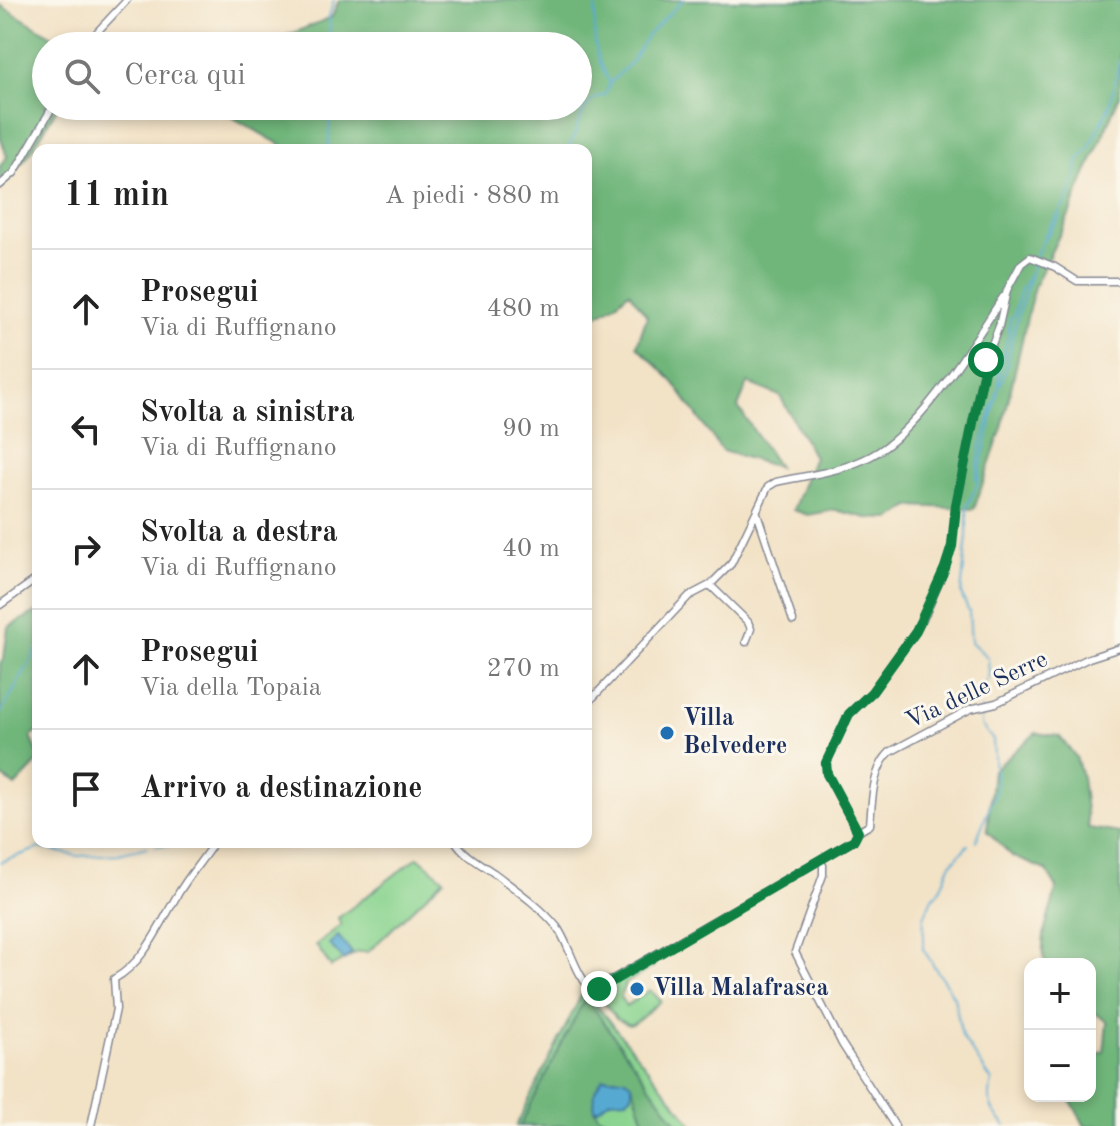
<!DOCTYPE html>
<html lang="it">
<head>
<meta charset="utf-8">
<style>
  body { margin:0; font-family:"Old Standard TT",serif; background:#f2f2f2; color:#222 }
  .controls { position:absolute; right:24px; bottom:24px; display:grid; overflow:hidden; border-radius:16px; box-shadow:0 4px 12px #0003 }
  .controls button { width:72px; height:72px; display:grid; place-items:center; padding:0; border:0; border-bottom:2px solid #e0e0e0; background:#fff; color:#222; font:40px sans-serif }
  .stop { position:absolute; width:24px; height:24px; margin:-18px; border:6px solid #0b8043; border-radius:50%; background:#fff }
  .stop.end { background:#0b8043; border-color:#fff; box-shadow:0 2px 8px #0008 }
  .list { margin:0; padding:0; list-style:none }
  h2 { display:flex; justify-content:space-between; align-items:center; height:104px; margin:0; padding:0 32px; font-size:34px }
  h2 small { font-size:26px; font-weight:400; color:#767676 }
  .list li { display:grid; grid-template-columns:52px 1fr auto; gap:24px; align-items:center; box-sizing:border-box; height:120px; padding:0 32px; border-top:2px solid #e0e0e0 }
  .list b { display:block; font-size:30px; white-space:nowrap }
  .list p { margin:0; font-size:26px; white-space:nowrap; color:#767676 }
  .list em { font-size:26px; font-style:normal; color:#767676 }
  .icon { flex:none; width:44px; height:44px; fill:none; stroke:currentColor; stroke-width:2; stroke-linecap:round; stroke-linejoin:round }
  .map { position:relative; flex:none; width:1120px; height:1126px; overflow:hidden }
  .search { position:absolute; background:#fff; box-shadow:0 4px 12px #0003; left:32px; top:32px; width:560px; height:88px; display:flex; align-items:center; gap:20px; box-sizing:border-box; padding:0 28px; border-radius:44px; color:#767676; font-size:30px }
  .panel { position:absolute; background:#fff; box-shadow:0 4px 12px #0003; left:32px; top:144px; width:560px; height:704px; border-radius:16px }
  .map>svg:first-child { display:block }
</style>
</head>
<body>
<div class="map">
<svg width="1120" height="1126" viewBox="0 0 1120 1126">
  <rect width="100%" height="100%" fill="#fbf7ec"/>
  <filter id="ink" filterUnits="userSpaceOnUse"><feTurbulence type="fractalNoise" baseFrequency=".0125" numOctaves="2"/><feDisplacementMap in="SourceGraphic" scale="16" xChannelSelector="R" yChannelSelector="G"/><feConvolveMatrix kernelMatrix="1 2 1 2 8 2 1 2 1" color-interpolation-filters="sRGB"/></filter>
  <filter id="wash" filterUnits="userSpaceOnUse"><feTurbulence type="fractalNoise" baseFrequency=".006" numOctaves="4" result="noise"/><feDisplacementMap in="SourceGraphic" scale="32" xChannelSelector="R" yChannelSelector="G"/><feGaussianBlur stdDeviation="1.8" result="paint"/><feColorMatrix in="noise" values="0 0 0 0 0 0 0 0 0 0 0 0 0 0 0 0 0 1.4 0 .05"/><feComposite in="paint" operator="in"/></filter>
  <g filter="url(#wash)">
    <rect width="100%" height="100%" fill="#f2e2c6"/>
    <path fill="#8bd490" stroke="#538277" stroke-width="2" d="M418,857l26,22 -76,73h-10l-27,15 -15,-22 25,-20 -3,-7z
      M654,960v6l-29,18 -5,12 6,10 24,-16 11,11 -26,22 -6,2 -13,-6 -19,-27z
      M584,990l110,136h-178z"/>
    <path fill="#70b67a" stroke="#46726c" stroke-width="2" d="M339,0h781v95l-51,120 -35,72 -32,141 -28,81 -63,-3 -20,13 -24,-1 -32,-8 -27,5 -15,-5 21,-53 -34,-61 -32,-13 -10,24 40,60 -56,-16 -51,-72 -34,-33 10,-30 -18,-24 -15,13 -28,17v-172h-296l-74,-42v-2h362v-60h-316l70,-29z
      M0,5l69,41h-23v60h12l-27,46 -31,37v-24l7,-8 -7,-22z
      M38,611v121l-7,5 7,16v9l-23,24 -15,-11v-112l4,-5 4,-31z
      M1036,733l23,3 17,21 6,20 6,51 32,5v293h-35l-15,-27v-3h20v-40l14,-4 3,-30 -17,-12v-46h-44c-10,-17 6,-58 11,-76l-11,-18 -33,-13 -26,-26 6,-61z
      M584,1000l8,6 87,120 -35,-5 -12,-37 -38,25 5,7 26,10h-105z"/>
    <path fill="#56aad2" stroke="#386c98" stroke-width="2" d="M338,936l14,17 -8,7 -15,-16z
      M603,1078h21l8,6v11l-5,4 -17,1 -12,9h-4l1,-19z"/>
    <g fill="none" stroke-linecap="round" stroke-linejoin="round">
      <path stroke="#56aad2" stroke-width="2" d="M596,0c-2,38 -5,46 13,82
        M1119,0l1,5
        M325,46l5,-19 -1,-11 5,-16
        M328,150l3,-44
        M567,150c10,-14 13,-42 27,-51 3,-2 8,-3 11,-4l5,-12 22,-22 15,-25 36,-36
        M1044,240l17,-25
        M999,384c-2,-22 12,-43 11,-66l4,-3 6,-23 11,-21
        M976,480l5,-35 13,-43
        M981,695l8,-21 -1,-16 -17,-16 -2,-30 -8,-18 6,-58v-30l10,-21 20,-92 9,-24 8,-39 22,-75 13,-28 17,-25 9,-22 3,-18 11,-14 20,-41 11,-47
        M0,714l38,-66
        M976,841l20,-51 -3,-50 -12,-15v-16
        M968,845l-18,20 -11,27 -7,6 -8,19 -1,32 31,48 8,40 30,44c-5,21 -2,30 14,45
        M156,846l46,-4
        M0,862l40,-14 38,8 40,-2 29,-7"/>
    </g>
  </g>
  <g filter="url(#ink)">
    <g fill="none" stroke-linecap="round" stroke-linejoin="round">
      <g stroke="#868892" stroke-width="9">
        <path id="minor" d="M88,46l10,-15 29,-31
          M0,185l14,-12 39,-67
          M757,513l36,108
          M710,585l38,37 3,7 -5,13
          M0,605l38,-27
          M586,705l103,-109 21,-11 21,-21 37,-77 8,-5c32,-7 65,-10 95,-26 50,-26 101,-112 132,-159
          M858,832l12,-7c2,-24 2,-56 20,-73l80,-43 26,-6 93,-45 31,-10
          M456,842c9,14 25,22 38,31 21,16 46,33 63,54 12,16 21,56 37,63l260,-150 4,-8 -31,-58 -1,-11 23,-49 23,-22 44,-61 10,-18 19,-45 7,-22 4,-41 30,-145 13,-34 8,-36 14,-26 9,-7 25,10 22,14h43
          M819,860l4,5v10l-28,77 47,92 53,82
          M91,1126l25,-117 -2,-30c31,-17 46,-55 64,-85 10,-17 22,-31 33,-47v-5"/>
      </g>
      <use href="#minor" stroke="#fff" stroke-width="6"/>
    </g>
  </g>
  <g fill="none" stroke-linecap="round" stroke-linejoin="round" filter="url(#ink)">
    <path stroke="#0b8043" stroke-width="10" d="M599,989l255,-149 4,-8 -31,-58 -1,-11 23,-49 23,-22 44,-61 29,-63 7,-22 4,-41 30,-145"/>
  </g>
  <g fill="#1f6fb2" stroke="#fbf7ec" stroke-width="3">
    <circle cx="667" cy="733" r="8"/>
    <circle cx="637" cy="989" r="8"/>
  </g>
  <g text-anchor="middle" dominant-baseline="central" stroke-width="6" stroke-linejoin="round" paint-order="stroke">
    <g font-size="24" fill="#1b2f5e" stroke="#fbf7ec">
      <text transform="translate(977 691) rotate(-25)">Via delle Serre</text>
    </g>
    <g font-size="24" font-weight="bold" fill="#1b2f5e" stroke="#fbf7ec" text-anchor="start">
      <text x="683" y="719">Villa<tspan x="683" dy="28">Belvedere</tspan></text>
      <text x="653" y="989">Villa Malafrasca</text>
    </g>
  </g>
</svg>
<div class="controls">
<button>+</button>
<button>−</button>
</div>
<div class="stop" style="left:986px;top:360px"></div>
<div class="stop end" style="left:599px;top:989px"></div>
<div class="search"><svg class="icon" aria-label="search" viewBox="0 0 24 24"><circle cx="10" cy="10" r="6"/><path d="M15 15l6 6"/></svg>Cerca qui</div>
<section class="panel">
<h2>11 min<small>A piedi · 880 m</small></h2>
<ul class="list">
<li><svg class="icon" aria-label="ahead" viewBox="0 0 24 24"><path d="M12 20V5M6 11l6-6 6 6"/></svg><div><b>Prosegui</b><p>Via di Ruffignano</p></div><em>480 m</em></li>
<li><svg class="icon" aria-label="left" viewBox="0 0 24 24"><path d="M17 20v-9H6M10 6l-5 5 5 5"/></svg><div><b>Svolta a sinistra</b><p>Via di Ruffignano</p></div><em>90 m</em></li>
<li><svg class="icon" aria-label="right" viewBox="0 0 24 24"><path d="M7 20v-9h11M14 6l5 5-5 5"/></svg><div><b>Svolta a destra</b><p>Via di Ruffignano</p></div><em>40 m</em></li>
<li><svg class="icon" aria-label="ahead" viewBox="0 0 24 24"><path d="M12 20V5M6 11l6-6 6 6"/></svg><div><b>Prosegui</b><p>Via della Topaia</p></div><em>270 m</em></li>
<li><svg class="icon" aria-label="arrive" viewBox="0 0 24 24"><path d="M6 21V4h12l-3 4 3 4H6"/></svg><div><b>Arrivo a destinazione</b></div></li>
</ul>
</section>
</div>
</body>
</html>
